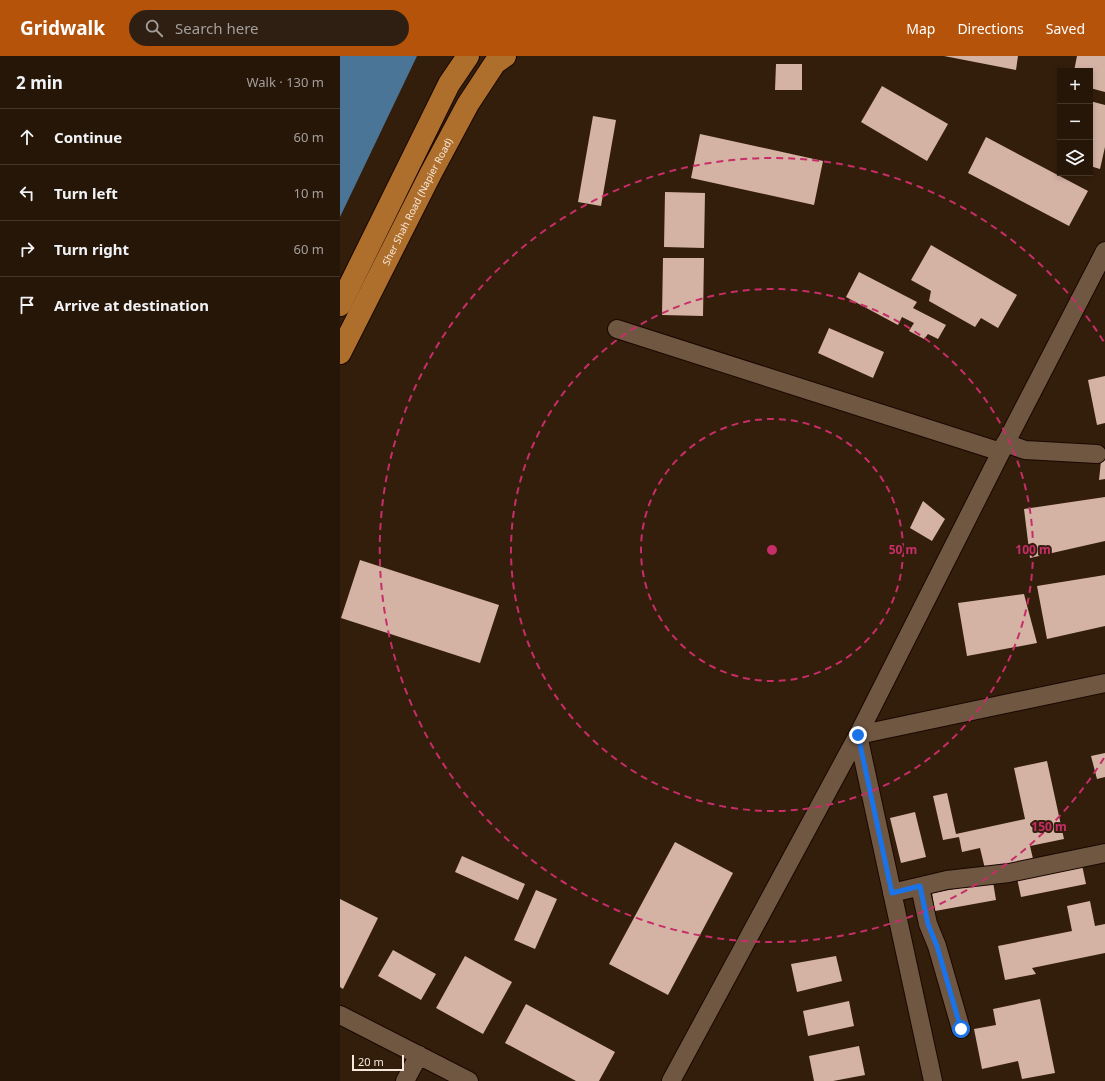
<!DOCTYPE html>
<html lang="en">
<head>
<meta charset="utf-8">
<style>
  body { margin:0; font-family:"Noto Sans",sans-serif; background:#2e1f12; color:#f1f3f6 }
  .controls { position:absolute; right:12px; top:12px; display:grid; overflow:hidden; border-radius:0px; box-shadow:0 2px 6px #0003 }
  .controls button { width:36px; height:36px; display:grid; place-items:center; padding:0; border:0; border-bottom:1px solid #423529; background:#261608; color:#f1f3f6; font:20px sans-serif }
  .scale { position:absolute; left:12px; bottom:10px; width:52px; box-sizing:border-box; padding-left:4px; border:2px solid #f6e7dc; border-top:0; font-size:11px; line-height:14px; white-space:nowrap; color:#f6e7dc; -webkit-text-stroke:3px #331e0b; paint-order:stroke }
  .stop { position:absolute; width:12px; height:12px; margin:-9px; border:3px solid #1a73e8; border-radius:50%; background:#fff }
  .stop.end { background:#1a73e8; border-color:#fff; box-shadow:0 1px 4px #0008 }
  .list { margin:0; padding:0; list-style:none }
  h2 { display:flex; justify-content:space-between; align-items:center; height:52px; margin:0; padding:0 16px; font-size:17px }
  h2 small { font-size:13px; font-weight:400; color:#a49f9c }
  .list li { display:grid; grid-template-columns:26px 1fr auto; gap:12px; align-items:center; box-sizing:border-box; height:56px; padding:0 16px; border-top:1px solid #423529 }
  .list b { display:block; font-size:15px; white-space:nowrap }
  .list em { font-size:13px; font-style:normal; color:#a49f9c }
  .icon { flex:none; width:22px; height:22px; fill:none; stroke:currentColor; stroke-width:2; stroke-linecap:round; stroke-linejoin:round }
  .map { position:relative; flex:none; width:765px; height:1025px; overflow:hidden }
  header { display:flex; align-items:center; gap:24px; box-sizing:border-box; height:56px; padding:0 20px; background:#b45309; color:#fff }
  header strong { font-size:19px }
  nav { display:flex; gap:22px; margin-inline-start:auto; font-size:14px }
  .search { width:280px; height:36px; background:#2e1f12; display:flex; align-items:center; gap:10px; box-sizing:border-box; padding:0 14px; border-radius:22px; color:#a49f9c; font-size:15px }
  main { display:flex }
  aside { flex:1; background:#261608 }
  .map>svg:first-child { display:block }
</style>
</head>
<body>
<header>
<strong>Gridwalk</strong>
<div class="search"><svg class="icon" aria-label="search" viewBox="0 0 24 24"><circle cx="10" cy="10" r="6"/><path d="M15 15l6 6"/></svg>Search here</div>
<nav><a>Map</a><a>Directions</a><a>Saved</a></nav>
</header>
<main>
<aside>
<h2>2 min<small>Walk · 130 m</small></h2>
<ul class="list">
<li><svg class="icon" aria-label="ahead" viewBox="0 0 24 24"><path d="M12 20V5M6 11l6-6 6 6"/></svg><div><b>Continue</b></div><em>60 m</em></li>
<li><svg class="icon" aria-label="left" viewBox="0 0 24 24"><path d="M17 20v-9H6M10 6l-5 5 5 5"/></svg><div><b>Turn left</b></div><em>10 m</em></li>
<li><svg class="icon" aria-label="right" viewBox="0 0 24 24"><path d="M7 20v-9h11M14 6l5 5-5 5"/></svg><div><b>Turn right</b></div><em>60 m</em></li>
<li><svg class="icon" aria-label="arrive" viewBox="0 0 24 24"><path d="M6 21V4h12l-3 4 3 4H6"/></svg><div><b>Arrive at destination</b></div></li>
</ul>
</aside>
<div class="map">
<svg width="765" height="1025" viewBox="0 0 765 1025">
  <rect width="100%" height="100%" fill="#331e0b"/>
  <path fill="#4b7597" d="M0,0h77l-77,161z"/>
  <path fill="#d5b3a4" d="M604,0h74l-2,14z
    M737,0h28v36l-15,-4v-17h-16z
    M436,8h26v26h-27z
    M542,30l66,38 -21,37 -66,-39z
    M750,45l15,4v42l-5,22 -10,-3z
    M253,60l23,4 -15,86 -23,-4z
    M360,78l123,27 -9,44 -123,-27z
    M646,81l102,54 -19,35 -101,-53z
    M325,136l40,1 -1,55 -40,-1z
    M591,189l86,50 -19,33 -17,-10 -6,9 -46,-26 2,-10 -20,-11z
    M323,202h41l-1,58 -41,-1z
    M519,216l58,30 -4,6 33,17 -8,14 -10,-5 -4,5 -15,-8 5,-8 -12,-6 -4,8 -52,-28z
    M489,272l55,24 -11,26 -55,-25z
    M765,320v47l-8,2 -9,-45z
    M765,404v19l-6,1 2,-19z
    M765,441v44l-75,17 -6,-49z
    M583,445l22,18 -13,22 -22,-13z
    M20,504l139,45 -19,58 -139,-45z
    M765,519v51l-58,13 -10,-53z
    M684,538l13,49 -70,13 -9,-53z
    M765,697v24l-8,2 -6,-23z
    M707,705l17,78 -34,7 4,17 -48,10 -6,-25 -18,4 -3,-15 -16,3 -10,-44 14,-3 9,41 69,-15 -11,-51z
    M575,756l11,45 -25,6 -11,-45z
    M335,786l58,31 -65,122 -59,-31z
    M122,800l63,28 -7,16 -63,-28z
    M742,809l4,19 -65,13 -4,-19z
    M653,826l3,18 -61,11 -3,-18z
    M196,834l21,9 -22,50 -21,-9z
    M0,843l38,19 -35,71 -3,-2z
    M750,845l5,25 10,-2v29l-73,15 4,6 -31,6 -7,-34 74,-15 -5,-25z
    M53,894l43,24 -15,26 -43,-24z
    M125,900l47,26 -29,52 -47,-26z
    M496,900l6,25 -45,11 -6,-28z
    M700,943l15,74 -33,6 -4,-18 -36,8 -8,-40 22,-4 -3,-16z
    M509,945l5,25 -46,10 -5,-25z
    M186,948l89,48 -16,29h-23l-71,-38z
    M519,990l6,29 -32,6h-19l-5,-25z"/>
  <g fill="none" stroke-linecap="round" stroke-linejoin="round">
    <g stroke="#1a0700" stroke-width="20">
      <path id="minor" d="M277,273l384,123
        M665,387l20,7 72,4
        M580,831l8,37 9,22 24,83
        M552,837l55,-13 62,-7 96,-20
        M0,959l129,66
        M65,1025l14,-26
        M331,1025l187,-346 143,-283 104,-201
        M593,1025l-75,-346 247,-52"/>
    </g>
    <g stroke="#1a0700" stroke-width="24">
      <g id="major">
        <path d="M0,249l109,-221 19,-28"/>
        <path id="s1" d="M0,297l91,-180 37,-69 27,-41 10,-7"/>
      </g>
    </g>
    <use href="#minor" stroke="#6f5742" stroke-width="18"/>
    <use href="#major" stroke="#ae6e2c" stroke-width="22"/>
  </g>
  <g fill="none" stroke-linecap="round" stroke-linejoin="round">
    <path stroke="#1a73e8" stroke-width="5" d="M518,679l34,158 28,-7 8,38 9,22 24,83"/>
  </g>
  <g fill="none" stroke="#c72d68" stroke-width="2" stroke-dasharray="7 5">
    <circle cx="432" cy="494" r="131"/>
    <circle cx="432" cy="494" r="261"/>
    <path d="M764 702A392 392 0 1 1 764 286"/>
  </g>
  <g text-anchor="middle" dominant-baseline="central" stroke-width="4" stroke-linejoin="round" paint-order="stroke">
    <g font-size="10" fill="#f6e7dc" stroke="#331e0b">
      <text stroke="none"><textPath href="#s1" startOffset="170">Sher Shah Road (Napier Road)</textPath></text>
    </g>
  </g>
  <circle cx="432" cy="494" r="6" fill="#c72d68" stroke="#331e0b" stroke-width="2"/>
  <g font-size="12" text-anchor="middle" font-weight="bold" fill="#c72d68" stroke="#331e0b" stroke-width="4" stroke-linejoin="round" paint-order="stroke">
    <text x="563" y="498">50 m</text>
    <text x="693" y="498">100 m</text>
    <text x="709" y="775">150 m</text>
  </g>
</svg>
<div class="controls">
<button>+</button>
<button>−</button>
<button><svg class="icon" aria-label="layers" viewBox="0 0 24 24"><path d="M12 4l9 5-9 5-9-5zM3 14l9 5 9-5"/></svg></button>
</div>
<div class="scale">20 m</div>
<div class="stop" style="left:621px;top:973px"></div>
<div class="stop end" style="left:518px;top:679px"></div>
</div>
</main>
</body>
</html>
